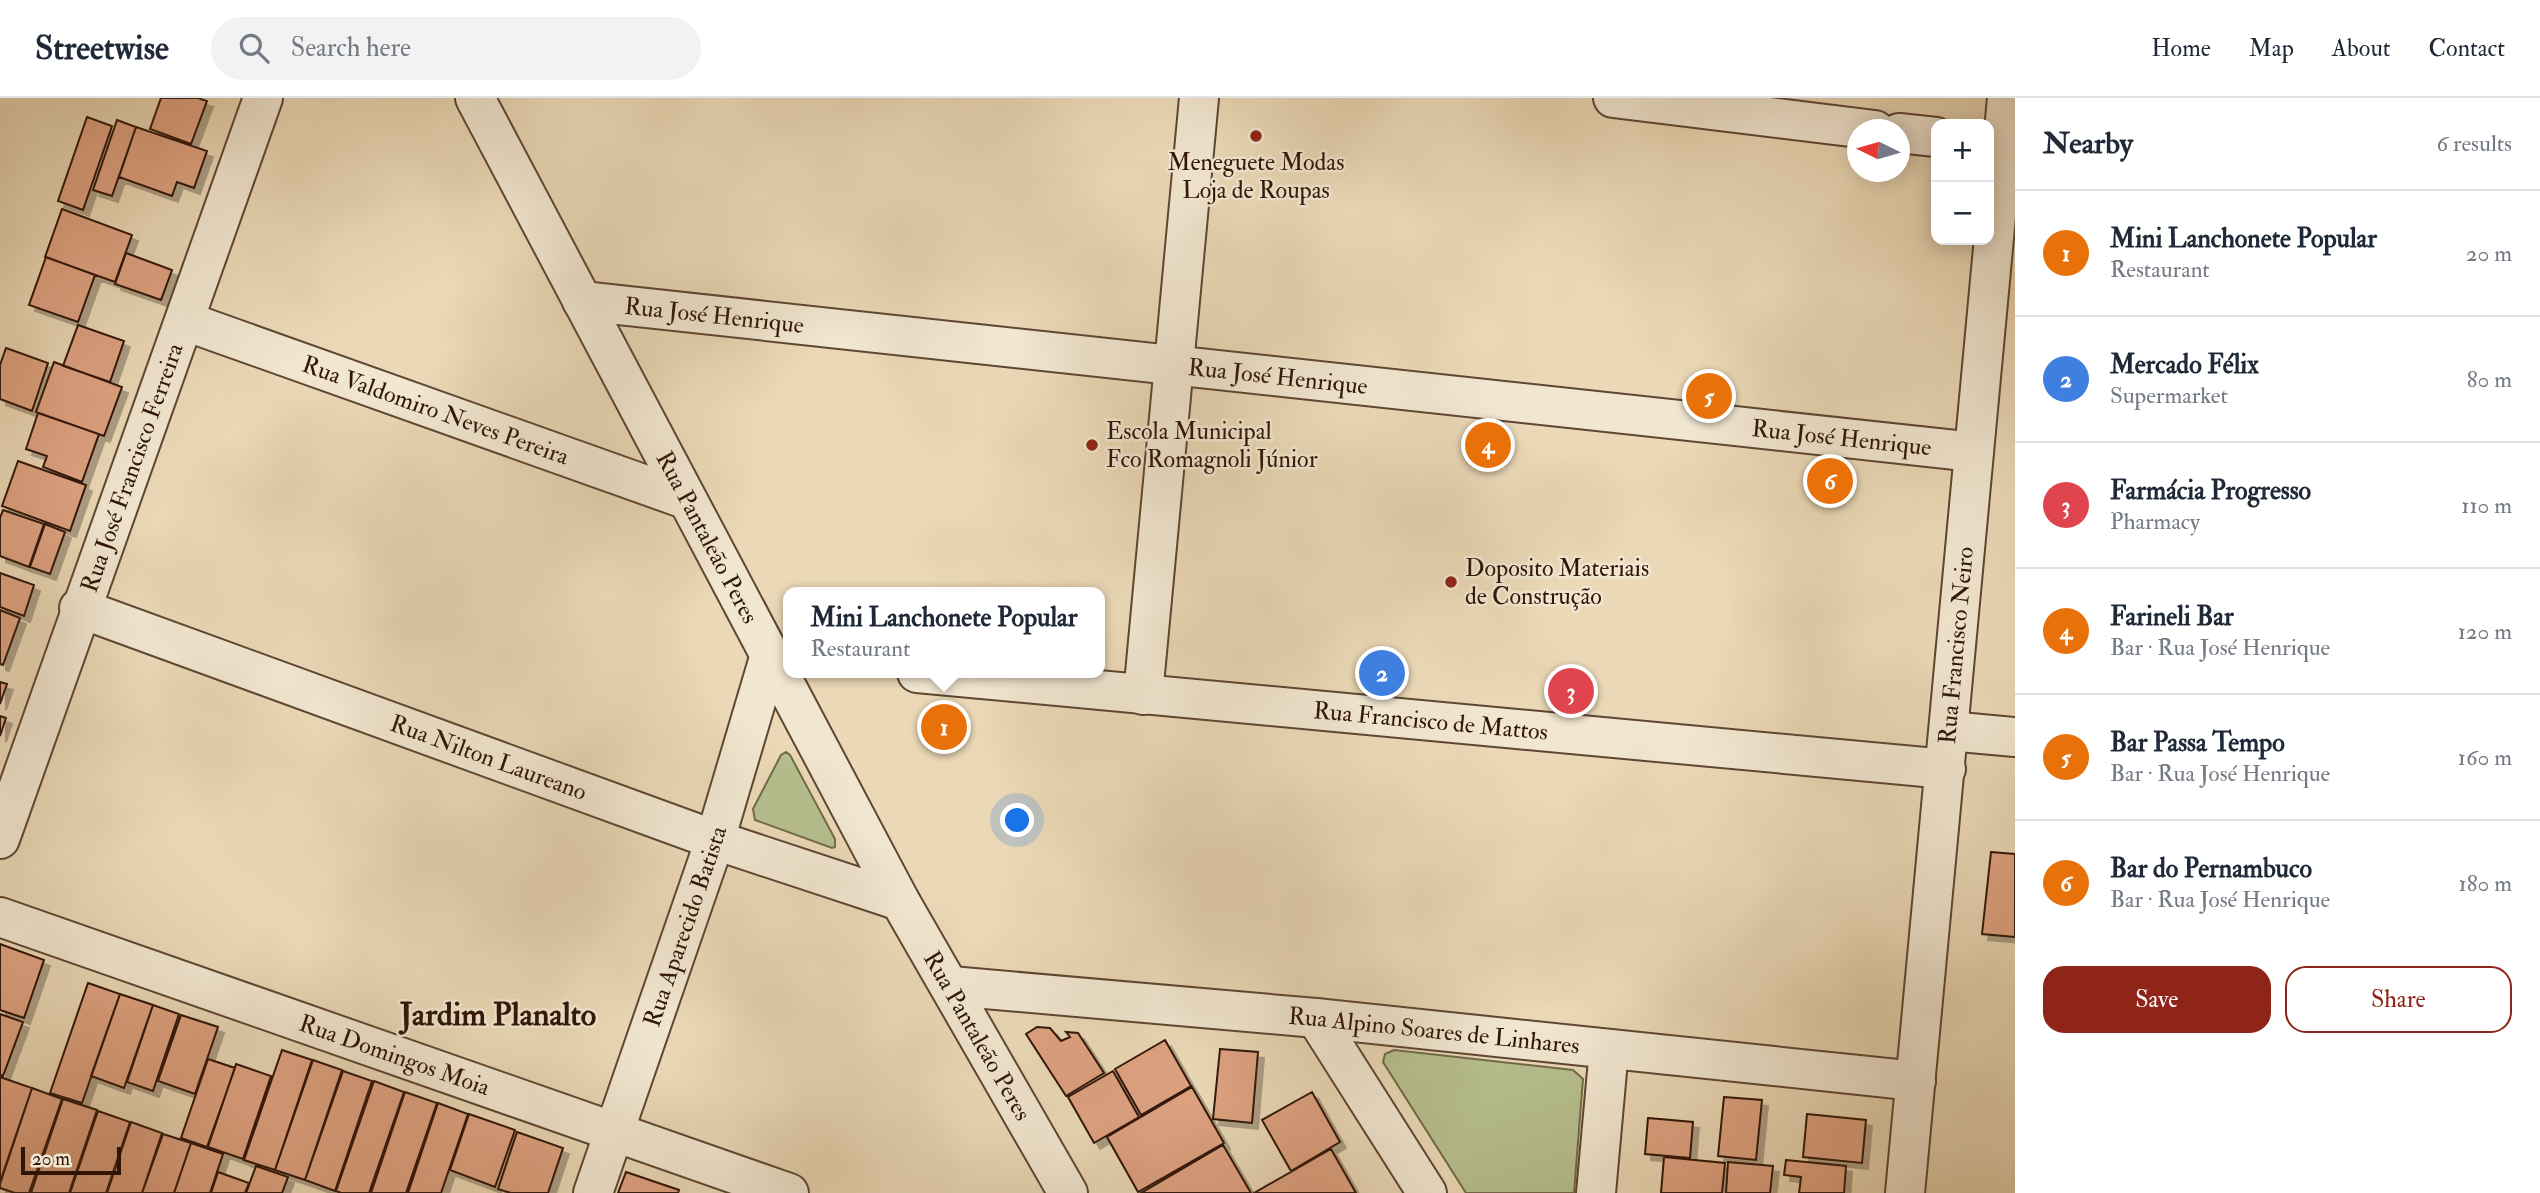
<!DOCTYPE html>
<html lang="en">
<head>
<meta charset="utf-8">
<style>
  body { margin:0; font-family:"IM FELL Double Pica",serif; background:#f2f2f3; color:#1f2937 }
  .controls { position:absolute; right:21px; top:21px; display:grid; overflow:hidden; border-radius:14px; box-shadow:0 4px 18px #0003 }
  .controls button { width:63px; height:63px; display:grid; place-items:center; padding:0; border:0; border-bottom:2px solid #e0e1e3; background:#fff; color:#1f2937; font:35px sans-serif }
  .compass { position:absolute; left:1847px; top:21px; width:63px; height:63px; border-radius:50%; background:#fff; box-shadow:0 4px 18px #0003; rotate:275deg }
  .scale { position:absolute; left:21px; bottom:18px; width:100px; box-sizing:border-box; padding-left:7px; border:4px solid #301507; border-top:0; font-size:19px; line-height:24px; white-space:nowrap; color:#301507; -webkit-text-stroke:5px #f1e6d0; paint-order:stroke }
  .you { position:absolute; left:1018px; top:723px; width:24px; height:24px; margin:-18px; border:5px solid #fff; border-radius:50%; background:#1a73e8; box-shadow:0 0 0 10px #1a73e833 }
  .badge { display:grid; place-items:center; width:46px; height:46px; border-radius:50%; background:#8f2418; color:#fff; font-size:23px; font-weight:700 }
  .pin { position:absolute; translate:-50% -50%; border:4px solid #fff; box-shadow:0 2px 7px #0006 }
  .popup { position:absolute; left:783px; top:489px; width:322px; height:91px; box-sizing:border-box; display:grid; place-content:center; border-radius:14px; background:#fff; filter:drop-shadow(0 2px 5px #0005); font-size:23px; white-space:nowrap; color:#747a83 }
  .popup b { font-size:26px; color:#1f2937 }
  .popup::after { content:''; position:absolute; left:50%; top:100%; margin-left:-14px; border:14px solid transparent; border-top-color:#fff }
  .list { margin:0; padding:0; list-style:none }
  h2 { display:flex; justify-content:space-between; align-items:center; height:91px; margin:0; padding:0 28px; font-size:30px }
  h2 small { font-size:23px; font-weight:400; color:#747a83 }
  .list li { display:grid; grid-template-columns:46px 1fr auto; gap:21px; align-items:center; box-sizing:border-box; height:126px; padding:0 28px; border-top:2px solid #e0e1e3 }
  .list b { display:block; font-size:26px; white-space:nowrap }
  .list p { margin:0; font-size:23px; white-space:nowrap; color:#747a83 }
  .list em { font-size:23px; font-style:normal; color:#747a83 }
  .actions { display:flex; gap:14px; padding:21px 28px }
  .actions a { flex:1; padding:16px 0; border:2px solid #8f2418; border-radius:21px; text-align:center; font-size:24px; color:#8f2418 }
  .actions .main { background:#8f2418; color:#fff }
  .icon { flex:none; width:38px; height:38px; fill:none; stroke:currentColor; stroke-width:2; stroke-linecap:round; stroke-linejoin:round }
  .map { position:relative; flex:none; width:2015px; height:1095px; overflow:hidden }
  header { display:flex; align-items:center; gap:42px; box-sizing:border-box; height:98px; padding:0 35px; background:#fff; border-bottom:2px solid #e0e1e3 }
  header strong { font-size:33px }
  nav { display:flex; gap:38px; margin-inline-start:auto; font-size:24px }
  .search { width:490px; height:63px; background:#f2f2f3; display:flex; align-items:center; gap:18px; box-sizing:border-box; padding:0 24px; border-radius:38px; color:#747a83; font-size:26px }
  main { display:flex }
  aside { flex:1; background:#fff }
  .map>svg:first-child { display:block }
</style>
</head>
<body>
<header>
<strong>Streetwise</strong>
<div class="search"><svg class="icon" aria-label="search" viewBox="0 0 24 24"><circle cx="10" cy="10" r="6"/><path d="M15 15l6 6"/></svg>Search here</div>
<nav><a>Home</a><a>Map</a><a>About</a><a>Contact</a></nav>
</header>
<main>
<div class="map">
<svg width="2015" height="1095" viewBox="0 0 2015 1095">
  <defs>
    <filter id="shadow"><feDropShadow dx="6" dy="6" stdDeviation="0" flood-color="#0004"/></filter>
  </defs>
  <rect width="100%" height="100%" fill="#ead8b6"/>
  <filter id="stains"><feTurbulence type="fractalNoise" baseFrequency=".00286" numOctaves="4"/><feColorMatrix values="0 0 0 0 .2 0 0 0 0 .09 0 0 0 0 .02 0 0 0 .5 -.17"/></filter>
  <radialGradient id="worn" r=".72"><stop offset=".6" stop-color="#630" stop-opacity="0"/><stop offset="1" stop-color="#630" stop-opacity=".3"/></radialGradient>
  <path fill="#b6bf8e" stroke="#736a4a" stroke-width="2" d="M786,654l4,3 45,84v8l-3,1 -77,-28 -2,-11 28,-54z
    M1394,952l179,20 10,9 -9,114h-108l-83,-131 2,-8z"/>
  <path fill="#dea281" stroke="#301507" stroke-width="2" filter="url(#shadow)" d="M161,0h37l9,3 -16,43 -41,-15z
    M87,19l25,9 -29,84 -25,-9z
    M117,22l19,7 -24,69 -19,-6z
    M136,29l71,24 -13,37 -17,-6 -5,14 -53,-19z
    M62,111l70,26 -17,47 -70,-25z
    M126,155l46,17 -11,30 -46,-16z
    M46,159l49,18 -17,47 -49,-17z
    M78,227l46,16 -14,41 -47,-16z
    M6,250l42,15 -16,48 -32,-12v-34z
    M54,264l68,25 -18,49 -68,-24z
    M38,315l61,21 -17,48 -39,-15 4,-11 -21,-7z
    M18,363l68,24 -16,46 -68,-25z
    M3,412l41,14 -15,43 -29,-11v-38z
    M45,426l20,8 -15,42 -20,-7z
    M0,475l34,12 -10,31 -24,-9z
    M0,512l20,8 -17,47 -3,-1z
    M0,584l7,2 -7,20z
    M0,618l6,2 -6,18z
    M1991,754l24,2v83l-33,-3z
    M0,846l44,16 -20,58 -24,-8z
    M88,885l32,11 -38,109 -32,-10z
    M120,896l33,11 -29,83 -33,-12z
    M153,907l26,9 -26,77 -26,-9z
    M0,916l23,8 -20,54 -3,-1z
    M181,917l37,12 -23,67 -37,-13z
    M1037,929l13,1 11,13 9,-4 -4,-5 12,1 26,40 -38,23 -40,-62z
    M1165,942l26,46 -50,29 -26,-46z
    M1220,951l38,3 -6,71 -39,-4z
    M282,952l30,10 -37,110 -31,-10z
    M208,961l27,9 -28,79 -26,-9z
    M313,962l29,10 -37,110 -30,-10z
    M236,966l35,12 -28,83 -35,-12z
    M343,973l29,10 -37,110 -30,-11z
    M1113,973l26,46 -45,26 -26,-46z
    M0,979l32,11 -32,94z
    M374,983l30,11 -35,101h-28l-5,-2z
    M1192,989l32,56 -86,49 -31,-55z
    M32,990l30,11 -33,94h-14l-15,-5v-4z
    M405,994l32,11 -31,90h-35z
    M1312,994l28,50 -49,29 -29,-51z
    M1724,999l38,3 -6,60 -38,-4z
    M63,1001l34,11 -28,83h-38z
    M438,1005l30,11 -27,79h-33z
    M98,1013l32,11 -24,71h-36z
    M469,1016l46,16 -20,57 -45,-17z
    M1807,1016l59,6 -4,43 -59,-6z
    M1648,1020l45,4 -3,36 -45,-4z
    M131,1024l31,11 -20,60h-35z
    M517,1034l46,16 -15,45h-37l-13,-4z
    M163,1036l28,9 -17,50h-32z
    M191,1045l32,11 -13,39h-36z
    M1223,1047l28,48h-110z
    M1331,1051l25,44h-102z
    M1664,1059l61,6 -3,30h-61z
    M1786,1062l60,6 -2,27h-45l2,-16 -17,-2z
    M1728,1064l45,4 -3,27h-44z
    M256,1068l32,11 -6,16h-36z
    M218,1074l31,11 -4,10h-34z
    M626,1074l53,18 -1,3h-60z"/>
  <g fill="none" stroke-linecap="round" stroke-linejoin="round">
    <g stroke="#5e4633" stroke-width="42">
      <g id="minor">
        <path id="s1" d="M475,0l425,803 168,292"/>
        <path d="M1613,0l262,32"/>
        <path d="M1899,35l37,4"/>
        <path id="s2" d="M582,203l1392,151"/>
        <path id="s3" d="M185,223l500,178"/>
        <path id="s4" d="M79,510l636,232 185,61"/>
        <path id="s5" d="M917,575l1029,96"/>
        <path d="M1143,597l56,-597"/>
        <path d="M1949,633l66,6"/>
        <path id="s6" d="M0,741l263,-741"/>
        <path id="s7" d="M0,819l789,276"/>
        <path id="s8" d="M951,888l365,32 600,63"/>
        <path d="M1316,920l111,175"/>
        <path id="s9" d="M593,1095l122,-353 54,-182 14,1"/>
        <path d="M1596,1095l13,-144"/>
        <path id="s10" d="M1905,1095l102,-1095"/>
      </g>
    </g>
    <use href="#minor" stroke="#f1e6d0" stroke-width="38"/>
  </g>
  <g fill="#8f2418" stroke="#f1e6d0" stroke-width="2.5">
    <circle cx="1256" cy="38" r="7"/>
    <circle cx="1092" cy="347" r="7"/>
    <circle cx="1451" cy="484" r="7"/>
  </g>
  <g text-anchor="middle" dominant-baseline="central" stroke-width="5" stroke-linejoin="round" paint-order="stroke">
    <g font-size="24" fill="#301507" stroke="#f1e6d0" text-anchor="start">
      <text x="1256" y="64" text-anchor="middle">Meneguete Modas<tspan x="1256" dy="28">Loja de Roupas</tspan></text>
      <text x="1106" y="333">Escola Municipal<tspan x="1106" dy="28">Fco Romagnoli Júnior</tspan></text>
      <text x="1465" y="470">Doposito Materiais<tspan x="1465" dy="28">de Construção</tspan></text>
    </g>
    <g font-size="24" fill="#301507" stroke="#f1e6d0">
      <text stroke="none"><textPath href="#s2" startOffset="133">Rua José Henrique</textPath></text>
      <text stroke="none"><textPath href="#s2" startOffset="700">Rua José Henrique</textPath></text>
      <text stroke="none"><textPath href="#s3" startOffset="266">Rua Valdomiro Neves Pereira</textPath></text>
      <text stroke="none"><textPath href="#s2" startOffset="1267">Rua José Henrique</textPath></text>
      <text stroke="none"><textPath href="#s6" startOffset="394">Rua José Francisco Ferreira</textPath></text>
      <text stroke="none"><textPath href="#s1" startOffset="497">Rua Pantaleão Peres</textPath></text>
      <text stroke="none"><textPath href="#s10" startOffset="550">Rua Francisco Neiro</textPath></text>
      <text stroke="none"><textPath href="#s5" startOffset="516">Rua Francisco de Mattos</textPath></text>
      <text stroke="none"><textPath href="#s4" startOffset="436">Rua Nilton Laureano</textPath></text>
      <text stroke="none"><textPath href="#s9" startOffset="282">Rua Aparecido Batista</textPath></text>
      <text stroke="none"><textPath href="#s8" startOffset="485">Rua Alpino Soares de Linhares</textPath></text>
      <text stroke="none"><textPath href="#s1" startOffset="1064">Rua Pantaleão Peres</textPath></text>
      <text stroke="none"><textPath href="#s7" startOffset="418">Rua Domingos Moia</textPath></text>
    </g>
    <g font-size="32" font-weight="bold" fill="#301507" stroke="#f1e6d0">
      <text x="498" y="917">Jardim Planalto</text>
    </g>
  </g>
  <rect width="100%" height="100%" filter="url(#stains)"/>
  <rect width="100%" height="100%" fill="url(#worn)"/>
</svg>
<div class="controls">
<button>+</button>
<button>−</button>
</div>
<svg class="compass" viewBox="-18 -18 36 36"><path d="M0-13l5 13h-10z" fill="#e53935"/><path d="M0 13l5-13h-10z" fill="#747a83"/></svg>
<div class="scale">20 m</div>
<div class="you"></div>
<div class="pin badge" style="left:944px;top:629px;background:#e8710a">1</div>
<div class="popup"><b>Mini Lanchonete Popular</b>Restaurant</div>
<div class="pin badge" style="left:1382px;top:575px;background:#3f7fe0">2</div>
<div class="pin badge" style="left:1571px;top:593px;background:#e0444e">3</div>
<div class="pin badge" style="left:1488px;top:347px;background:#e8710a">4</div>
<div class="pin badge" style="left:1709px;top:298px;background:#e8710a">5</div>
<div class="pin badge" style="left:1830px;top:383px;background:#e8710a">6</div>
</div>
<aside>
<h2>Nearby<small>6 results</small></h2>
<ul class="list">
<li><span class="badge" style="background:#e8710a">1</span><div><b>Mini Lanchonete Popular</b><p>Restaurant</p></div><em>20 m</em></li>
<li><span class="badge" style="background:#3f7fe0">2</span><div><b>Mercado Félix</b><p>Supermarket</p></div><em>80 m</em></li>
<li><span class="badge" style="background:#e0444e">3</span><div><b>Farmácia Progresso</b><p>Pharmacy</p></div><em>110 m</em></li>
<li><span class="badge" style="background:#e8710a">4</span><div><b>Farineli Bar</b><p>Bar · Rua José Henrique</p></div><em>120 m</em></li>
<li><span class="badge" style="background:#e8710a">5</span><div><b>Bar Passa Tempo</b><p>Bar · Rua José Henrique</p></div><em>160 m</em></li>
<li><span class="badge" style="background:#e8710a">6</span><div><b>Bar do Pernambuco</b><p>Bar · Rua José Henrique</p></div><em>180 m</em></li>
</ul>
<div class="actions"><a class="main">Save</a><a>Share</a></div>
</aside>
</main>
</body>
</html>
